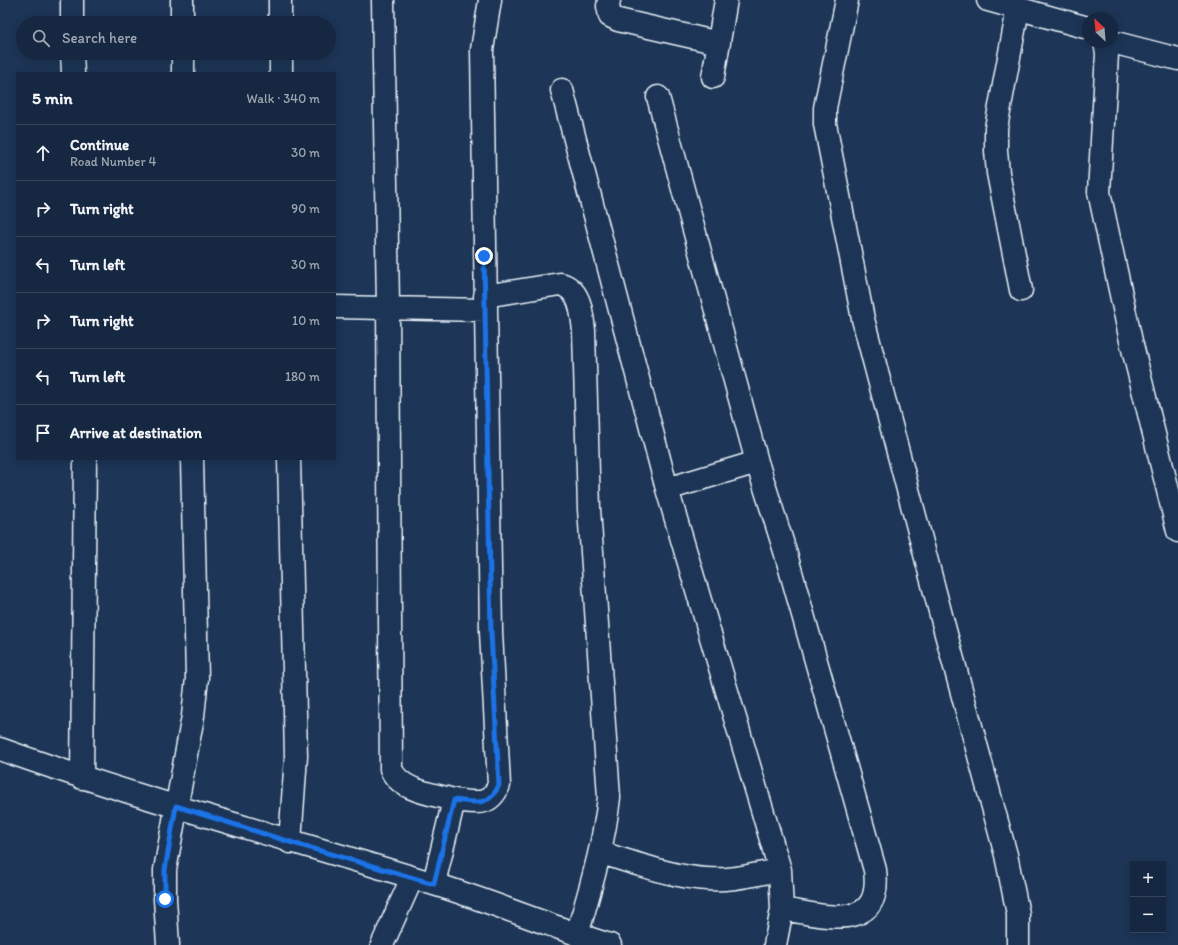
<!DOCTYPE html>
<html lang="en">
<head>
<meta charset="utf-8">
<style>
  body { margin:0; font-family:Itim,sans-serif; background:#23344c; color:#f1f3f6 }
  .controls { position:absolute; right:12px; bottom:12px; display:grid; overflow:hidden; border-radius:0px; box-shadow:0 2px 10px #0003 }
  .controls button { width:36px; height:36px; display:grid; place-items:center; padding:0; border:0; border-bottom:1px solid #35445a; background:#162841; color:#f1f3f6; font:20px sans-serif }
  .compass { position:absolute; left:1082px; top:12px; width:36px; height:36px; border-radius:50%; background:#162841; box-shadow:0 2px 10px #0003; rotate:334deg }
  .stop { position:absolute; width:12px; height:12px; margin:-9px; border:3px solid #1a73e8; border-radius:50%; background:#fff }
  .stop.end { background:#1a73e8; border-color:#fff; box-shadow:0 1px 4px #0008 }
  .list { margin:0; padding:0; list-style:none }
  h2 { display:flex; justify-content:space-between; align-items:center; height:52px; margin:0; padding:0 16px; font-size:17px }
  h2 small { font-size:13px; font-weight:400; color:#9ea6b1 }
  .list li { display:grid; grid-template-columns:26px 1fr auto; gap:12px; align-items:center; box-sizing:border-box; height:56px; padding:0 16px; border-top:1px solid #35445a }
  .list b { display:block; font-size:15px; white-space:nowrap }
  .list p { margin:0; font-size:13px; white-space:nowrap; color:#9ea6b1 }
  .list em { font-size:13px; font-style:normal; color:#9ea6b1 }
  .icon { flex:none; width:22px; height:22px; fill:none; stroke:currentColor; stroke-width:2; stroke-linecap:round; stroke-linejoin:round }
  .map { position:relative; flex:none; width:1178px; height:945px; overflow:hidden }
  .search { position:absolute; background:#162841; box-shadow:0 2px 10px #0003; left:16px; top:16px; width:320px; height:44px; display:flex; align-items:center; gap:10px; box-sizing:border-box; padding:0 14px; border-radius:22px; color:#9ea6b1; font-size:15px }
  .panel { position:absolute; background:#162841; box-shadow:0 2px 10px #0003; left:16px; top:72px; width:320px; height:388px; border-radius:0px }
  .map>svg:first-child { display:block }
</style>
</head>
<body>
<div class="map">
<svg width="1178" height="945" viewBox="0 0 1178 945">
  <rect width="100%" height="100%" fill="#1d3557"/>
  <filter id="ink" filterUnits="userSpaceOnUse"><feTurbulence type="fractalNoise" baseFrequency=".025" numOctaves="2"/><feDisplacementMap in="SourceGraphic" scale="8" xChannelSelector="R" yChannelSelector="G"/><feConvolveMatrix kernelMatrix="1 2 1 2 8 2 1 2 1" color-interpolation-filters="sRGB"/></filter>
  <g filter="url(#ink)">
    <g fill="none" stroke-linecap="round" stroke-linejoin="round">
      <g stroke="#e8f1f8" stroke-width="25">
        <path id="minor" d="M182,0v23
          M280,0v23
          M383,0l5,306 3,463c9,22 42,25 63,31
          M609,0l-1,6 2,10 8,4 101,23
          M847,0l-22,108v16l38,195 83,315 60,221 12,59v31
          M1018,9l-22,119v23l2,22 23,117
          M72,23v-23
          M1112,42l66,17
          M72,53l1,20
          M183,53v20
          M281,53v20
          M713,77l13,-77
          M562,90l105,399 113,381 2,39 -7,36
          M658,97l99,365 28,89 90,319c8,65 -52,45 -93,39
          M485,296l75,-12c21,5 22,30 24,47l5,178 20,288c-5,48 -19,92 -32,138
          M335,307l150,3
          M289,459l7,297 -6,86
          M667,489l90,-27
          M82,778l3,-319
          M601,853c31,9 75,25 106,26 25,2 49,-5 73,-9
          M434,883l20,-83c21,2 35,8 45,-15l-8,-153 -9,-582 8,-50
          M168,945l-3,-46v-29l28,-154 4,-38 -5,-219
          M382,945l30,-67"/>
      </g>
      <g stroke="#e8f1f8" stroke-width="25">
        <path id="tertiary" d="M988,0l100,28
          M1105,42l2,12 -8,138 32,149 47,190"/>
      </g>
      <g stroke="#e8f1f8" stroke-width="25">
        <path id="secondary" d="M0,749c143,51 289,90 434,135 59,18 117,43 176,61"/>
      </g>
      <use href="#minor" stroke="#1d3557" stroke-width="22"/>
      <use href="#tertiary" stroke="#1d3557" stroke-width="22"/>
      <use href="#secondary" stroke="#1d3557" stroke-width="22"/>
    </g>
  </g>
  <g fill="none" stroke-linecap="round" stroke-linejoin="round" filter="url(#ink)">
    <path stroke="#1a73e8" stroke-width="5" d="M165,899v-29l11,-64 114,36 144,42 20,-84c21,2 35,8 45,-15l-8,-153 -7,-376"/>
  </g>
</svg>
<div class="controls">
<button>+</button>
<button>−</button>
</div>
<svg class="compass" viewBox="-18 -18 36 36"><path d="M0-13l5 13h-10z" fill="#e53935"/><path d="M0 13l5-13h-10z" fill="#9ea6b1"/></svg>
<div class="stop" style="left:165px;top:899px"></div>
<div class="stop end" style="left:484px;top:256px"></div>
<div class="search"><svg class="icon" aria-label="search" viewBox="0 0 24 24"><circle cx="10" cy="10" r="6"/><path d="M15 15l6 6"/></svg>Search here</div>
<section class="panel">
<h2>5 min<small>Walk · 340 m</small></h2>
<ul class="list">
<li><svg class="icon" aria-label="ahead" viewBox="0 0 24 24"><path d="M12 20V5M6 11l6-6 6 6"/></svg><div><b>Continue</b><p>Road Number 4</p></div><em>30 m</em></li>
<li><svg class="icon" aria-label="right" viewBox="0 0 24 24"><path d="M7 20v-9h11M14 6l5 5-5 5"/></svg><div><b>Turn right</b></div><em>90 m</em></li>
<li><svg class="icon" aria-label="left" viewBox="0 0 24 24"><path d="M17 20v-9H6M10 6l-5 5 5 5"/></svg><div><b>Turn left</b></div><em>30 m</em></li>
<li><svg class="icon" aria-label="right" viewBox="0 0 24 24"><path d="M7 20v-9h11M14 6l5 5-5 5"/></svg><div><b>Turn right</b></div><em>10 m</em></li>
<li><svg class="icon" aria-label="left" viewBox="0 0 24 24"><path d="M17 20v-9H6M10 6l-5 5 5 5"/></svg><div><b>Turn left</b></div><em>180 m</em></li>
<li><svg class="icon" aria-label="arrive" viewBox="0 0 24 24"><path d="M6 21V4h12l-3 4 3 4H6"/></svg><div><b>Arrive at destination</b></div></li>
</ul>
</section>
</div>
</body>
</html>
